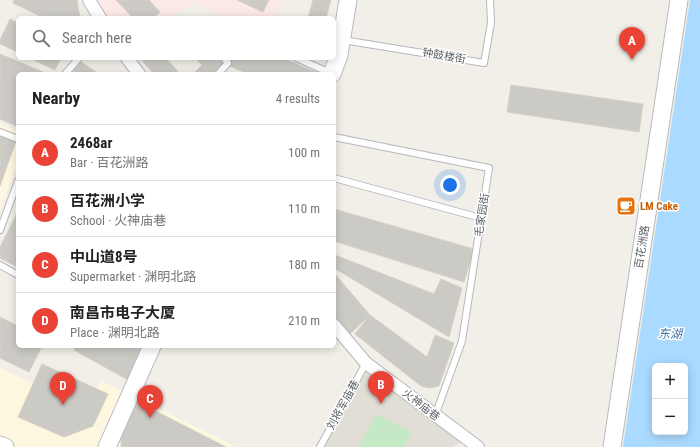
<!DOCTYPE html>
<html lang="en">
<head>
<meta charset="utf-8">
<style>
  body { margin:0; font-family:"Roboto Condensed","Noto Sans SC",sans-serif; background:#f2f2f2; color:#222 }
  .controls { position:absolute; right:12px; bottom:12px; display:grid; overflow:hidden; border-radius:6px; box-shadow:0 2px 10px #0003 }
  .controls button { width:36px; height:36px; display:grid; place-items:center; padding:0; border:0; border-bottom:1px solid #e0e0e0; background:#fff; color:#222; font:20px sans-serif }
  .you { position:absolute; left:450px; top:185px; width:14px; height:14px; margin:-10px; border:3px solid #fff; border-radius:50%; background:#1a73e8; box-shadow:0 0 0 6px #1a73e833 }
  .badge { display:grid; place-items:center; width:26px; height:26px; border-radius:50%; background:#ea4335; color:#fff; font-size:13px; font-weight:700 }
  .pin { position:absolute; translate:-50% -33px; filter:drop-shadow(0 1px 2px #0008) }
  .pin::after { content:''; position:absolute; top:21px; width:14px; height:12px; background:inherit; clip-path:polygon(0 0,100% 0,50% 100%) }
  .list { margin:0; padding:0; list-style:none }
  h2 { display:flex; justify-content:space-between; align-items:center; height:52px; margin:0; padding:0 16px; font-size:17px }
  h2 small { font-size:13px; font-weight:400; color:#767676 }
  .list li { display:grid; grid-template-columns:26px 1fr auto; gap:12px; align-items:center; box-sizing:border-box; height:56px; padding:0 16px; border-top:1px solid #e0e0e0 }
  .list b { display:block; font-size:15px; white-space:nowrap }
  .list p { margin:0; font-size:13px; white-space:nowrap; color:#767676 }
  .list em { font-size:13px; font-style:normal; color:#767676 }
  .icon { flex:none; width:22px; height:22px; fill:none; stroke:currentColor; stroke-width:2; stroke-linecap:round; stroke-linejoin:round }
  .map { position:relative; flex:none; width:700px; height:447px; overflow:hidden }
  .search { position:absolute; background:#fff; box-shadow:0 2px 10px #0003; left:16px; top:16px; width:320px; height:44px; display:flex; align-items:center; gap:10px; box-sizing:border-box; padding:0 14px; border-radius:6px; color:#767676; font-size:15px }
  .panel { position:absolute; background:#fff; box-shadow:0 2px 10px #0003; left:16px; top:72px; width:320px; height:276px; border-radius:6px }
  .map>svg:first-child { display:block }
</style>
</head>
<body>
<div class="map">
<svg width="700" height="447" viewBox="0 0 700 447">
  <rect width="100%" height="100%" fill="#f1efe8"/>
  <path fill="#fef7e0" d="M0,124l18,7v31l-18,49z
    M0,368l88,42 13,-29 136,66h-237z"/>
  <path fill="#e1ded6" d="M366,368l98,72 -11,7h-129z"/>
  <path fill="#fce8e6" d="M96,0h186l-7,18h-46l-34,-15 -31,15h-56z"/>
  <path fill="#c5e8c5" d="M376,414l36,18 -8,15h-45z"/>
  <path fill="#aadaff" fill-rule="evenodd" d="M690,0h10v447h-77zM655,366h30v66h-30z"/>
  <path fill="#cccac5" stroke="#d6d1c6" d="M14,0h63l3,18h-36l-31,-15z
    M116,0h33l11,12 -7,6h-20z
    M237,0h32l-6,12z
    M313,0h18l-5,18h-18z
    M10,19l8,4v29l-18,-8v-4z
    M0,54l48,20h-30v53l-18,-8z
    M30,58h31l-6,12z
    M140,58h26l14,16h-26z
    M195,58h26l4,5 -12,11h-20l9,-9z
    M233,58h50l35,15 -69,1 -20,-8z
    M81,62l18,12h-28z
    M511,85l132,19 -4,28 -132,-20z
    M0,132l17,6 -17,48z
    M334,209l140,40 -10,33 -130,-41z
    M18,211v55l-1,1 -17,-9v-11z
    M335,255l99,39 7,-15 21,9 -13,49 -115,-69z
    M334,273l36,42 -20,19 -16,-18z
    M370,315l57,42 8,-22 19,8 -15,43 -9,2 -9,-2 -66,-52z
    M0,317l18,9v20h24l-13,26 -29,-14z
    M76,346h71l-19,34 -54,-30z
    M42,364l66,30 -15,32 -29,11 -46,-20z
    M138,402l88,45h-105v-12z"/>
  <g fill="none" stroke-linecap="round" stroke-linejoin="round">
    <g stroke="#b5b8bc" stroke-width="8">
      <path id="lane" d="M343,40l141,23 7,-40 -1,-23
        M297,58l33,15
        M65,74l14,-16
        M218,74l10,-11 -4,-5
        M0,132l18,7
        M334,137l155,31 -27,173 -27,75
        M334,178l147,40
        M0,230l18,-49
        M0,265l18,10
        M320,447l46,-84"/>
    </g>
    <g stroke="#b5b8bc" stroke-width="14">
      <path id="street" d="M89,0l11,18
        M127,58l12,16
        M334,325l32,38 112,84"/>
    </g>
    <g stroke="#b6babf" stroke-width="19">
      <path id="secondary" d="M332,74l7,-19 9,-55
        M0,445l5,2
        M107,447l45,-101
        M612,447l67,-447"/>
    </g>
    <use href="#lane" stroke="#fff" stroke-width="6"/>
    <use href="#street" stroke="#fff" stroke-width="12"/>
    <use href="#secondary" stroke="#fff" stroke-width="17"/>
  </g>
  <defs>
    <g id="cafe-square" transform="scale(1)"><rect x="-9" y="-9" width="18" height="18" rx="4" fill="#e8710a" stroke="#fff"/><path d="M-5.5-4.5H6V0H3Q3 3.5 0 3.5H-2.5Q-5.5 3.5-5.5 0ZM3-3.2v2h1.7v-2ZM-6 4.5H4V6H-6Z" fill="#fff"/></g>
  </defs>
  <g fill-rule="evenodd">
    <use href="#cafe-square" x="626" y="206"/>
  </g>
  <g text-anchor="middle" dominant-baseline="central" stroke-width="3" stroke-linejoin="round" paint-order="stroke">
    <g font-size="11" fill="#5f6368" stroke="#fff">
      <text transform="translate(444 56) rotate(10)">钟鼓楼街</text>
      <text transform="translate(482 215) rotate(-81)">毛家园街</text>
      <text transform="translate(642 247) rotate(-81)">百花洲路</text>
      <text transform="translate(343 405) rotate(-61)">刘将军庙巷</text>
      <text transform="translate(421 405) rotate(38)">火神庙巷</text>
    </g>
    <g font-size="11" font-weight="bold" fill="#c56008" stroke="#fff" text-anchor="start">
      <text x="640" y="206">LM Cake</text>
    </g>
    <g font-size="12" font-style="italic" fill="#4174aa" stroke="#fff">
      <text x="670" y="334">东湖</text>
    </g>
  </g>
</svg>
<div class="controls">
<button>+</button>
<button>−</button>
</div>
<div class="you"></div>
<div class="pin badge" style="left:632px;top:60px">A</div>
<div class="pin badge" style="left:381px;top:404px">B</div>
<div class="pin badge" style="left:150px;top:418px">C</div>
<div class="pin badge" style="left:63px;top:405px">D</div>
<div class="search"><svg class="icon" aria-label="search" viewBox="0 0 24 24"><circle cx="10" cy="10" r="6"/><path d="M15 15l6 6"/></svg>Search here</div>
<section class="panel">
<h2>Nearby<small>4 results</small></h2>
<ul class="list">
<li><span class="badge">A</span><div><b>2468ar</b><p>Bar · 百花洲路</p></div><em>100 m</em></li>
<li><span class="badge">B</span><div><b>百花洲小学</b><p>School · 火神庙巷</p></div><em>110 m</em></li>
<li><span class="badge">C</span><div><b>中山道8号</b><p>Supermarket · 渊明北路</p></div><em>180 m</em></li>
<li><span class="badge">D</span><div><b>南昌市电子大厦</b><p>Place · 渊明北路</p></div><em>210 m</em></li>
</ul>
</section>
</div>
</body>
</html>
